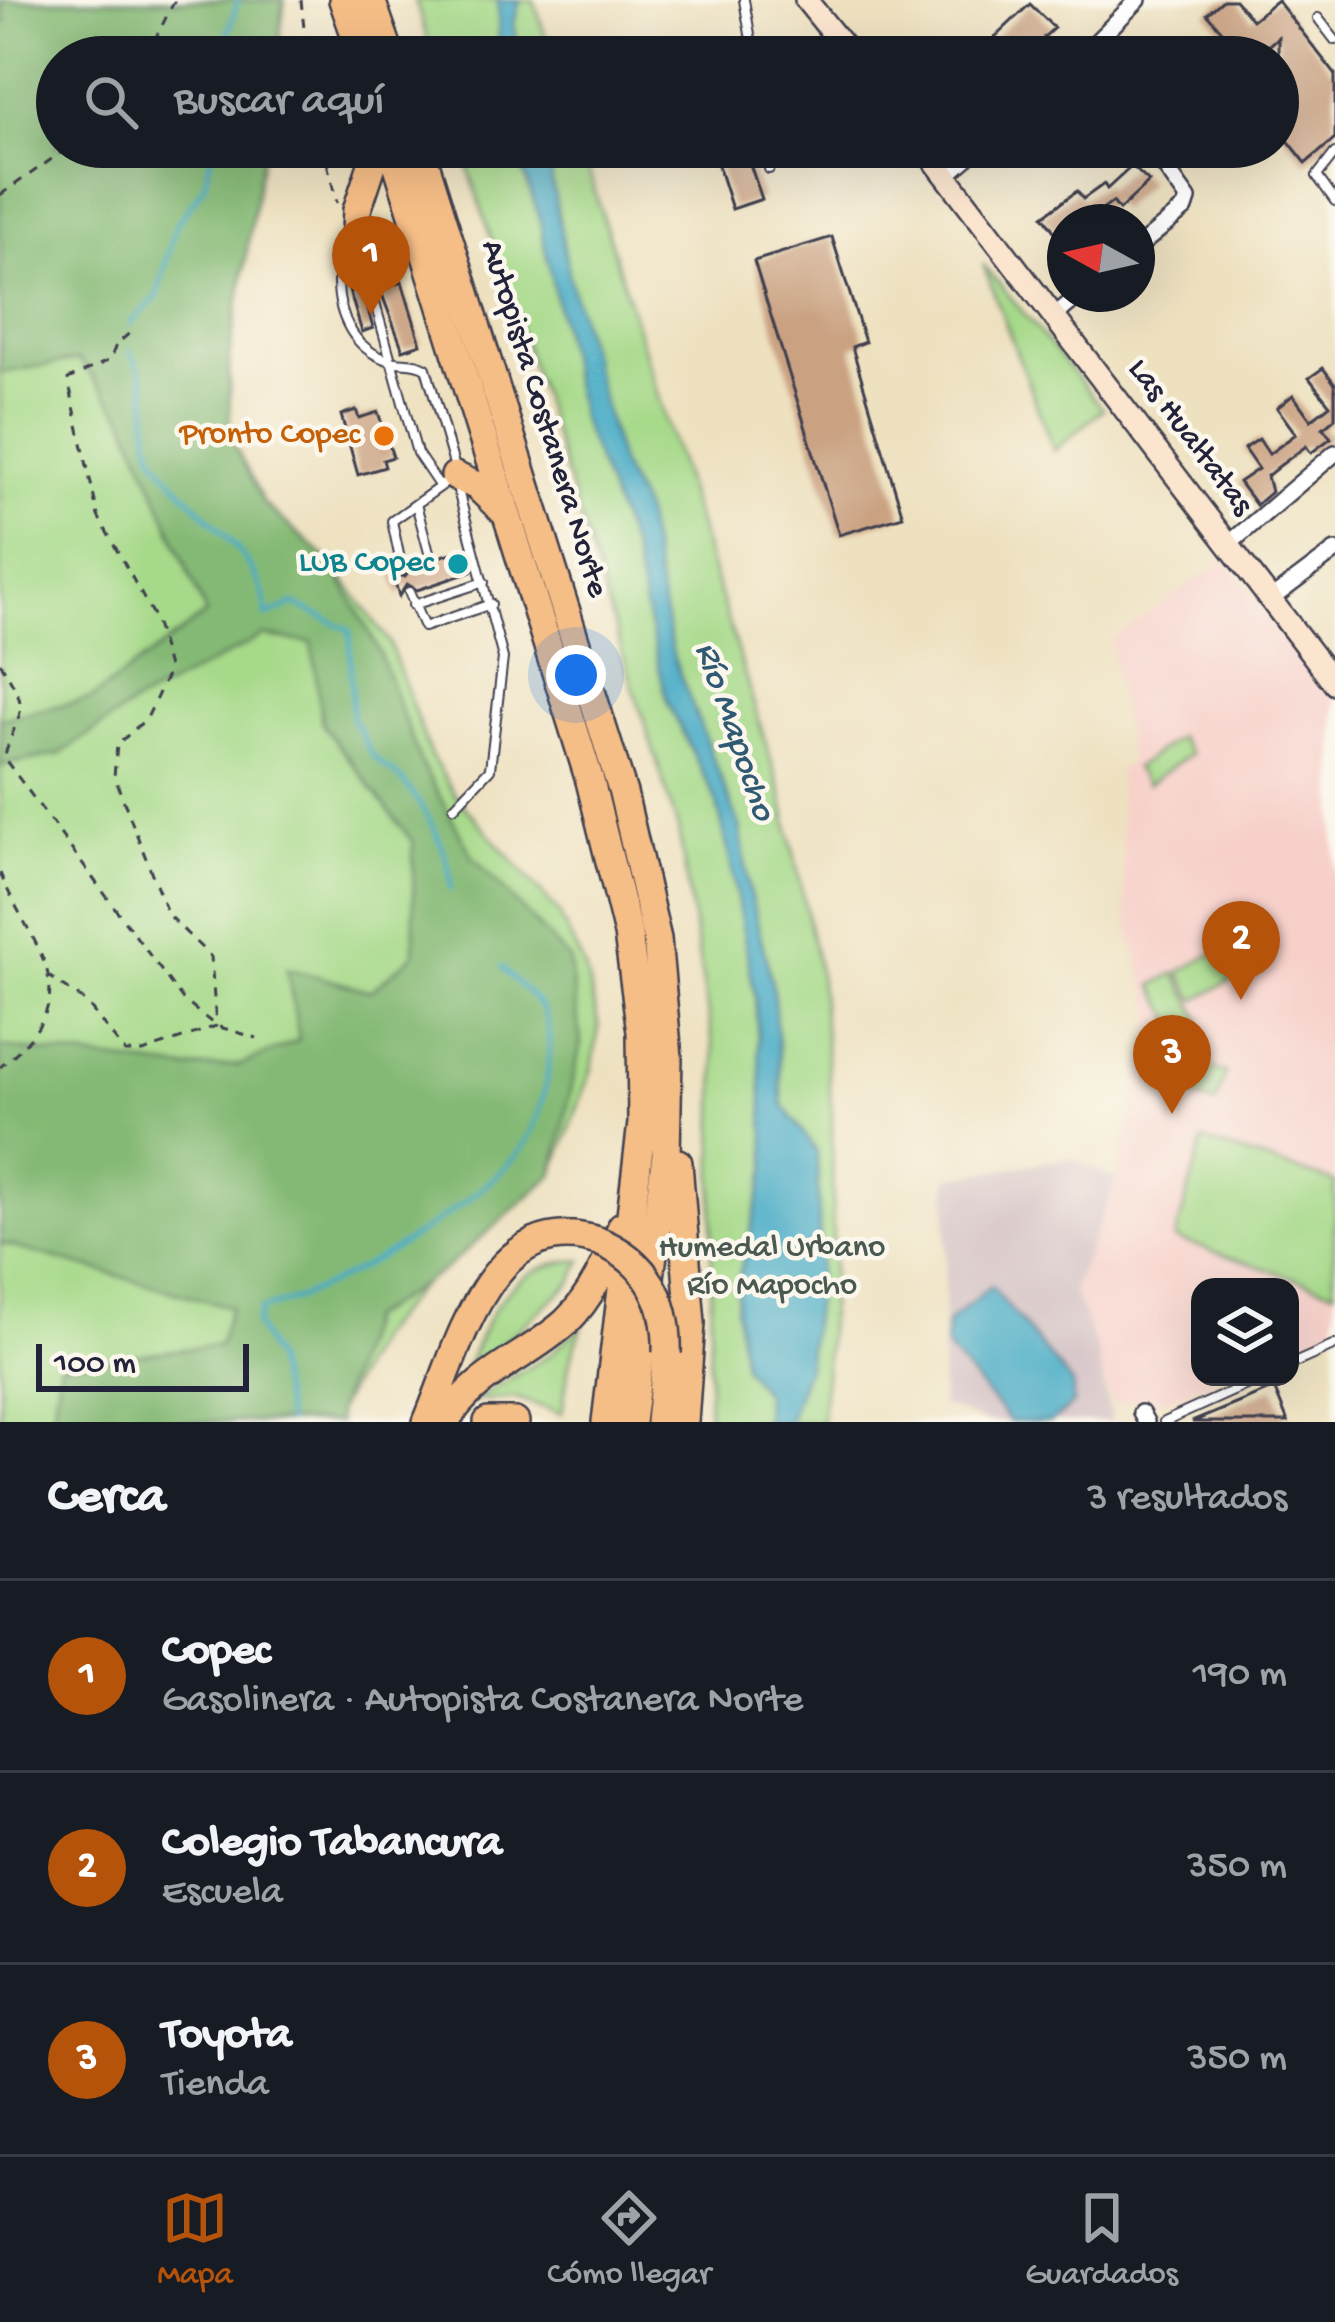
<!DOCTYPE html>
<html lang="es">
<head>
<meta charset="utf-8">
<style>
  body { margin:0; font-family:"Gochi Hand",sans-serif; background:#20242c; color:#f1f3f6 }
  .controls { position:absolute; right:36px; bottom:36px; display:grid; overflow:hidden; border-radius:24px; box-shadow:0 12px 48px #0002 }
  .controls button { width:108px; height:108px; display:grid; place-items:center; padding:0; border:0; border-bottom:3px solid #363941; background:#171b24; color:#f1f3f6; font:60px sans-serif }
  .compass { position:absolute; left:1047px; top:204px; width:108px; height:108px; border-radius:50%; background:#171b24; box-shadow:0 12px 48px #0002; rotate:278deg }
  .scale { position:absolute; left:36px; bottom:30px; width:213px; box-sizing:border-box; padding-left:12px; border:6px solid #22223b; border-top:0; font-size:33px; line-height:42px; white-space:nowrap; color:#22223b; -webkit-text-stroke:9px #fbf7ec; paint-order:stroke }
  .you { position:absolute; left:576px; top:675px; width:42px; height:42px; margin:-30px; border:9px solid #fff; border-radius:50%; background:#1a73e8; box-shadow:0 0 0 18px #1a73e833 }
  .badge { display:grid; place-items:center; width:78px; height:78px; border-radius:50%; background:#b45309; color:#fff; font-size:39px; font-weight:700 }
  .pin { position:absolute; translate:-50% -99px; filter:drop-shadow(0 3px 6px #0008) }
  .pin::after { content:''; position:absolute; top:63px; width:42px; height:36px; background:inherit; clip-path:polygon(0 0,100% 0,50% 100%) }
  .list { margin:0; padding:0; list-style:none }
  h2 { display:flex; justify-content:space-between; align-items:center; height:156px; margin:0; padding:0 48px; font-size:51px }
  h2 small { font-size:39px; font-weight:400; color:#9ea1a6 }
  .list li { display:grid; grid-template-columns:78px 1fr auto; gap:36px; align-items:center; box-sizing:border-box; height:192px; padding:0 48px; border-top:3px solid #363941 }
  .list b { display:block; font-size:45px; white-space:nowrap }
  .list p { margin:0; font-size:39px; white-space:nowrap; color:#9ea1a6 }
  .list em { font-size:39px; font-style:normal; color:#9ea1a6 }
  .icon { flex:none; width:66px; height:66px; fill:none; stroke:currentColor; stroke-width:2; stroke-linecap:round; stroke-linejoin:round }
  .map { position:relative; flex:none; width:1335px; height:1422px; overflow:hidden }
  .search { position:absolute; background:#171b24; box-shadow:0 12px 48px #0002; left:36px; right:36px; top:36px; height:132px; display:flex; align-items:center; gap:30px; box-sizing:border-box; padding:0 42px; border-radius:66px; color:#9ea1a6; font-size:45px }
  .sheet { height:732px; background:#171b24 }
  nav { display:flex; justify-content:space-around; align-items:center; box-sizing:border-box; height:168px; border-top:3px solid #363941; background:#171b24; font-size:33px; color:#9ea1a6 }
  nav a { display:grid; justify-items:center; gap:6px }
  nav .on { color:#b45309 }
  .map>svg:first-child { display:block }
</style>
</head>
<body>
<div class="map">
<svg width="1335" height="1422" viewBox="0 0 1335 1422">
  <rect width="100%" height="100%" fill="#fbf7ec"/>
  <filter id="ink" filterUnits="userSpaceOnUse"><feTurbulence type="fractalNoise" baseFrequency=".00833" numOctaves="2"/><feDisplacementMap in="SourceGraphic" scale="24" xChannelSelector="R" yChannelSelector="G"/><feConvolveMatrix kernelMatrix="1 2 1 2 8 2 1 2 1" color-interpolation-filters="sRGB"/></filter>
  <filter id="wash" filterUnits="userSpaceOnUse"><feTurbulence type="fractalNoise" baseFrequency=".004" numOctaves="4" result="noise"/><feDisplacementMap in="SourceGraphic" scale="48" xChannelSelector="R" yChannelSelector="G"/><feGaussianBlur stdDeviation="2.7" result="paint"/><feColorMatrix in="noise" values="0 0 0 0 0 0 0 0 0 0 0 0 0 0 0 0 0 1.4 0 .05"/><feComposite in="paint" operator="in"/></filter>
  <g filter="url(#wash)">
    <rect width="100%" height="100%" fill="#eee1c0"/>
    <path fill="#f7d0ca" d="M1225,559l110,143v626l-45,19v-60h-90v90h21l-49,21 -60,6 -40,-114 44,-111 38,-159 -28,-106 -8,-143 12,-8 -20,-122z"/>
    <path fill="#d2bec2" d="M1071,1158l45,21 -43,111 23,58 16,74h-126l-45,-17 7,-227z"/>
    <path fill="#a6d989" stroke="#647e62" stroke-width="3" d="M0,0h285l-8,57h-220v90l190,106 -18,105 1,79 34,67 69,60 56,78 41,112 25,41 103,117 27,56 14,58 -7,42 -39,107 -136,114 -41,49 -39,73 2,11h-339z
      M415,0h119l18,57h-119z
      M462,147h119l200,645 38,180 13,140 1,145 -11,165h-114l8,-358 -38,-236z
      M983,264l120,145 -49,42z
      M1178,737l12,17 -43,31 -12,-17z
      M1237,941l15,28 -57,31 -16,-28z
      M1175,973l26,46 -22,12 -26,-46z
      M1169,1053l57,20 -11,31 -56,-19z
      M1203,1141l132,41 -1,109 -159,-52z
      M582,1260l-10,22 -109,95c26,-64 42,-113 119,-117z
      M583,1324l-14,40 -7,50 -45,-16 -44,3 76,-46z"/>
    <path fill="#84b975" stroke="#536e58" stroke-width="3" d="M0,0h283l-5,57h-221v90h207l-35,211 1,79 34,67 69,60 45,85 42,112 53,96 96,102 12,84 -28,132 -109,95 -76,49 -31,92 2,11h-287l8,-58 159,-19 11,-38 -230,-64v-196l186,22 55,-4 58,-25 -12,-72 84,23 43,-37 -1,-112 -91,-118 -10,-81 -49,-7 -129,68 -74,50 -60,12v-47l92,-21 114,-84 -81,-196 -46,-58 -79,13v-349l6,-2z"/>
    <path fill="#46abc6" stroke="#346680" stroke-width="3" d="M498,0h22l-6,24 6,33h-21z
      M514,147h32l23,129 51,188 23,45 31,150 66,168 9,62 24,98 10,117 34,48 3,104 -13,111 -19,55h-23l-1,-29 -21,-27 -7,-55 2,-31 29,-114 -12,-169 -27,-147 -12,-50 -49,-99 -36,-153 -51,-131 -42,-204z
      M991,1286l82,99v19l-22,18h-41l-64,-75 1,-24z"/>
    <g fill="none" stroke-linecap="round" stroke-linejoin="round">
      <path stroke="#46abc6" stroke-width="4.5" d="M230,57l-2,-24 10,-33
        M130,324l27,-27 19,-73 28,-37 9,-40
        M129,351c33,44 6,81 32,115 30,40 109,98 105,150l28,-12 56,26 2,90c11,11 11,22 19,33 9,13 27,20 36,33 22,31 44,65 44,103
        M287,1422l-13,-62 -18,-35 5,-16c62,-10 236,-113 266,-169 17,-31 30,-93 17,-126 -8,-19 -30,-30 -42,-47"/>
    </g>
    <g id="blocks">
      <path fill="#caa282" d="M1223,0h12l17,20 25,-20 58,74v65l-29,24 -28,-35v-91l-23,20h-10l-38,-43z
        M1030,4l24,24 -10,9 7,7 -13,13h-64z
        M712,147h32l18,52 -30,10z
        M1132,166l17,16 -30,28 -6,-8 -22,16 3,4h-29v24l-22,-30 34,-25 6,8 21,-15 3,5z
        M832,237l33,105 -13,5 51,169 -64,19 -85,-274z
        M356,267l17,61 -11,4 -15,-49z
        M402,282l19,62 -18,6 -23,-61z
        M1323,368l12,16v34l-12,10 8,10 -20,15 -5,-7 -28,21 -11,9 4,16 -15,13 -17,-23 19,-13 -14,-20 15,-10 10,15 27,-20 -19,-26 16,-13 18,25 19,-15 -21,-27z
        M356,410l3,8 19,-6 15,45 -10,3 2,7 -27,8 -17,-60z
        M465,549l6,23 -54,18 -10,-6 -8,12 -7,-23 13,4 5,-10 13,-5 11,6 5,-11z
        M1274,1388l14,34h-96z"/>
    </g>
  </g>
  <g filter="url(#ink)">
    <use href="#blocks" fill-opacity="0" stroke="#413f4f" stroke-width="3"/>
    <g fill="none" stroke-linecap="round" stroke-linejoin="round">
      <g stroke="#413f4f" stroke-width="12">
        <path id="lane" d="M744,0l10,57
          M1318,18l17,22
          M766,147l3,22
          M1335,153l-18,23 18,25
          M359,245l-21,37c0,34 16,67 50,78 13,5 24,0 38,8l29,100
          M359,246l58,207 23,34
          M416,504l15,56
          M402,569l-10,-48 52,-37
          M409,592l15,35 67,-23
          M413,605l71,-23
          M454,807l36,-38 13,-111 -47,-175
          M1290,1365l45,-20
          M1164,1422l100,-45"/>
      </g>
      <g stroke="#413f4f" stroke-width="20">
        <path id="street" d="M1081,57l57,-57
          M946,176l33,-29
          M1137,248l48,-40 3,-9 -37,-52
          M1054,316l27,-22
          M1229,544l106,-91
          M1271,599l64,-48
          M1141,1413l5,9"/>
      </g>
      <g stroke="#413f4f" stroke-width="26">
        <path id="secondary" d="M806,0l46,57
          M924,147l411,537"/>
      </g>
      <g stroke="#413f4f" stroke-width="32">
        <path id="highway" d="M343,0l20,57
          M371,0l20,57
          M392,147l198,634 38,153 13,98 1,91 -36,299
          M420,147l203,646 34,146 11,118 -2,98 -35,267
          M356,231l1,-21 21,-63
          M455,476l22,10 25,24
          M678,1163l13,160 -7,99
          M427,1422c31,-72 63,-215 171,-181
          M445,1422c31,-50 80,-63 121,-100 27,-26 42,-63 56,-96
          M488,1422h27
          M660,1422l7,-69"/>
      </g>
      <path stroke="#413f4f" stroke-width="3" stroke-dasharray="9 9" stroke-linecap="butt" d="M301,0l6,57
        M146,57l29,-57
        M323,147l14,56
        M0,195l69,-48
        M0,662c33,55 20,41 4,96l179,242 33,26 41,12
        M0,873c35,83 92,119 0,194
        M47,975l38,26 40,51h18l73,-26 -5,-69 -43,-42 -54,-139 3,-31 30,-27 22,-47 -15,-54 -56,-101 -30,-137 42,-19 6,-15 19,-17"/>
      <use href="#lane" stroke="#fff" stroke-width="8"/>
      <use href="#street" stroke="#fff" stroke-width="15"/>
      <use href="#secondary" stroke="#fbe5cf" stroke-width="21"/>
      <use href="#highway" stroke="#f6be87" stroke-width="27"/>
      <g stroke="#413f4f" stroke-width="32" stroke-linecap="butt">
        <path id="highway-bridge" d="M598,1241c49,19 71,61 69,112"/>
      </g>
      <use href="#highway-bridge" stroke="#f6be87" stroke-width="27"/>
    </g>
  </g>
  <circle fill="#e8710a" stroke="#fbf7ec" stroke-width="4.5" cx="384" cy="436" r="12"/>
  <circle fill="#0f9aa8" stroke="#fbf7ec" stroke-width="4.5" cx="458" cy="564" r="12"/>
  <g text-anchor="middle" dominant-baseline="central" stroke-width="9" stroke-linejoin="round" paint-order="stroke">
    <g font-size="33" fill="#22223b" stroke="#fbf7ec">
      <text transform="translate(543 419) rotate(73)">Autopista Costanera Norte</text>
      <text transform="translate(1189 438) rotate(53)">Las Hualtatas</text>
    </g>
    <g font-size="33" fill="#c56008" stroke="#fbf7ec" text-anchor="end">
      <text x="360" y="436">Pronto Copec</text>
    </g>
    <g font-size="33" fill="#0d838f" stroke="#fbf7ec" text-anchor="end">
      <text x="434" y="564">LUB Copec</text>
    </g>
    <g font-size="33" fill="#4a5952" stroke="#fbf7ec">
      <text x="772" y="1249">Humedal Urbano<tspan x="772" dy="38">Río Mapocho</tspan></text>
    </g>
    <g font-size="36" font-style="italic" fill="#305973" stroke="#fbf7ec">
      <text transform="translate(733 732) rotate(71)">Río Mapocho</text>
    </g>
  </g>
</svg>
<div class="controls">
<button><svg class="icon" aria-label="layers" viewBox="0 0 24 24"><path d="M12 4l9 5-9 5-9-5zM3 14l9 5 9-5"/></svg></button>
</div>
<svg class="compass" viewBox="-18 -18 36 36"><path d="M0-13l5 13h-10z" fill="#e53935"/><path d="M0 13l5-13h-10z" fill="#9ea1a6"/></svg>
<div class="scale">100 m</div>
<div class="you"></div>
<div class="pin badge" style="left:371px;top:315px">1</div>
<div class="pin badge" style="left:1241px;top:1000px">2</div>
<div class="pin badge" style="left:1172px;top:1114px">3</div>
<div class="search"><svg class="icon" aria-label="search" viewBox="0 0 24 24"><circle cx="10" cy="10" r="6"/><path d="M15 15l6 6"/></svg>Buscar aquí</div>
</div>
<section class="sheet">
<h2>Cerca<small>3 resultados</small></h2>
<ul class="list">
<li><span class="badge">1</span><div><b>Copec</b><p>Gasolinera · Autopista Costanera Norte</p></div><em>190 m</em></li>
<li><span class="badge">2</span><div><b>Colegio Tabancura</b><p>Escuela</p></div><em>350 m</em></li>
<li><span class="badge">3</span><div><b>Toyota</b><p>Tienda</p></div><em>350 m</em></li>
</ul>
</section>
<nav>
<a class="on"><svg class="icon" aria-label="map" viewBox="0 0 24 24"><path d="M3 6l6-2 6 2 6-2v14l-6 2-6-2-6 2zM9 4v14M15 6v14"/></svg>Mapa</a>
<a><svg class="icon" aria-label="directions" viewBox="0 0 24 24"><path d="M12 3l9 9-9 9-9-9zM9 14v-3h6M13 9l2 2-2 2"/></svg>Cómo llegar</a>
<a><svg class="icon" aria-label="saved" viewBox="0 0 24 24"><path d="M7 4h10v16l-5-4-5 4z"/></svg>Guardados</a>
</nav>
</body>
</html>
